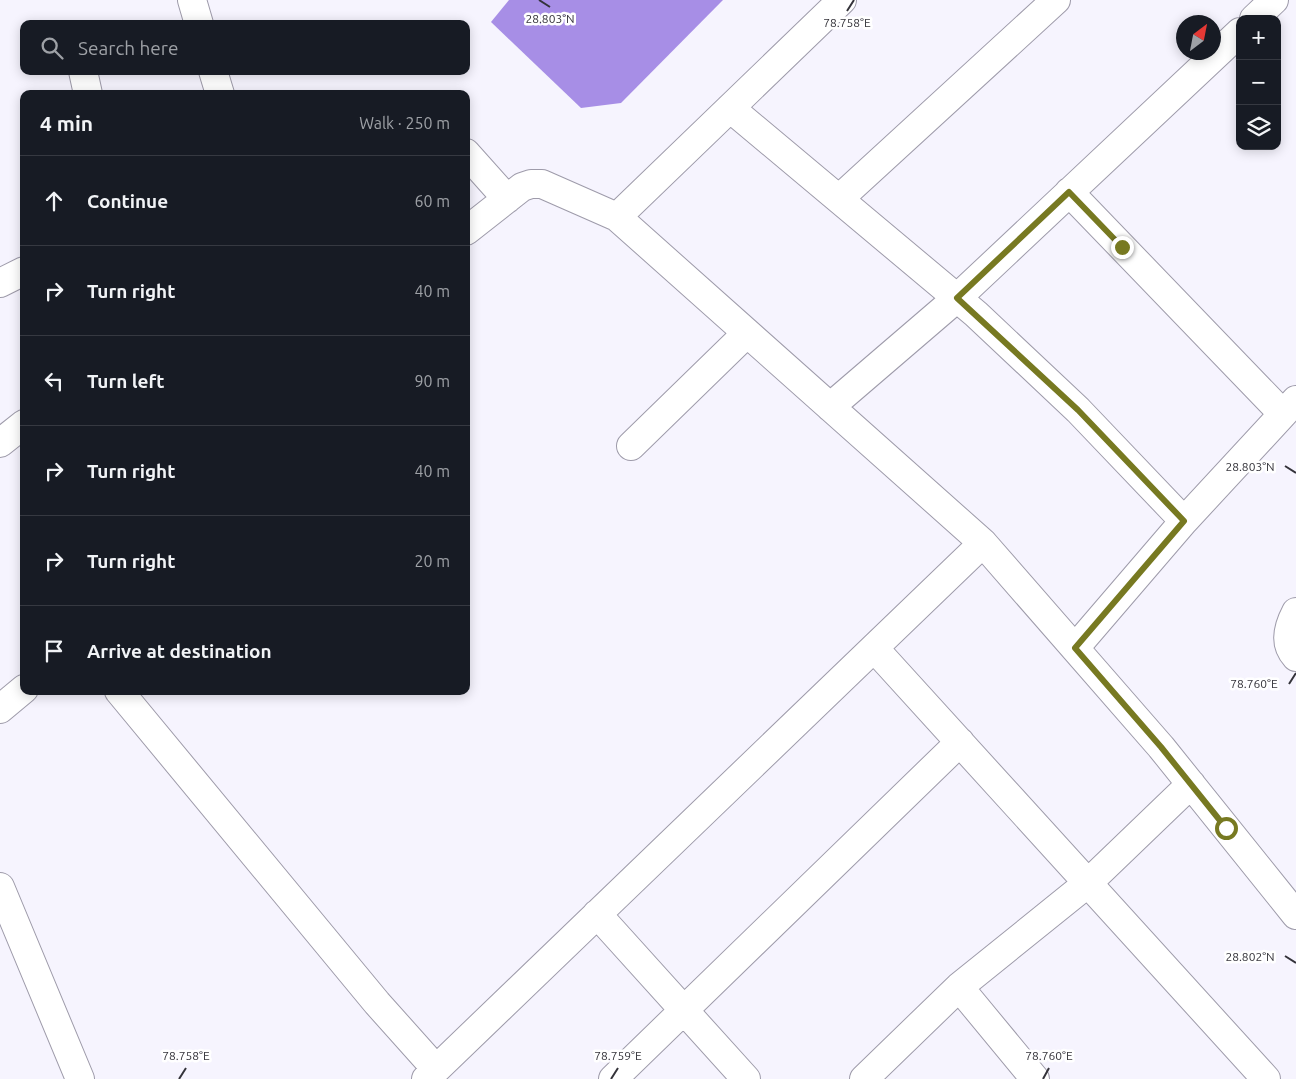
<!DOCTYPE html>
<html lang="en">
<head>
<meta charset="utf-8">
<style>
  body { margin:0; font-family:Ubuntu,sans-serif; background:#242831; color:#f1f3f6 }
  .controls { position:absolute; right:15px; top:15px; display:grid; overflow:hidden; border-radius:10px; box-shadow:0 2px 12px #0003 }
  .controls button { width:45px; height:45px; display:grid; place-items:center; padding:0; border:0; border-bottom:1px solid #363941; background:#171b24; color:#f1f3f6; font:25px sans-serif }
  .compass { position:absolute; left:1176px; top:15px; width:45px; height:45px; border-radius:50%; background:#171b24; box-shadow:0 2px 12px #0003; rotate:32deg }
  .stop { position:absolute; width:15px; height:15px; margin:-11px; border:4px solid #777921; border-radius:50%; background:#fff }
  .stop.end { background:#777921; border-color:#fff; box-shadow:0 1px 5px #0008 }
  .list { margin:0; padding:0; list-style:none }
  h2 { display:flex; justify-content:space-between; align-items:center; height:65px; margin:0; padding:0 20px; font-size:21px }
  h2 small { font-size:16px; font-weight:400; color:#9ea1a6 }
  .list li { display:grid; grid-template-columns:32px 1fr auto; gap:15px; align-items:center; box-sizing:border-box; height:90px; padding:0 20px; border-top:1px solid #363941 }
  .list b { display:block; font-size:19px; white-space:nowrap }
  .list em { font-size:16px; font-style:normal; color:#9ea1a6 }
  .icon { flex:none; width:28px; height:28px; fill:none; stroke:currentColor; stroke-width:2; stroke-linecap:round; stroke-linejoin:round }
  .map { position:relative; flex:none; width:1296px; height:1079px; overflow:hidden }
  .search { position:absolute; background:#171b24; box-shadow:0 2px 12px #0003; left:20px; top:20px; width:450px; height:55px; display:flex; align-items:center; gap:12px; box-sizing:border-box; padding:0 18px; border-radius:10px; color:#9ea1a6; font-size:19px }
  .panel { position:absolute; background:#171b24; box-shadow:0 2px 12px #0003; left:20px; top:90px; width:450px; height:605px; border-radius:10px }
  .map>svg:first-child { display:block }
</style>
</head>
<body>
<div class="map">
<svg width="1296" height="1079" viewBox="0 0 1296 1079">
  <rect width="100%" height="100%" fill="#f6f4fe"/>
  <path fill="#a78ee6" d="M509,0h214l-102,103 -40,5 -90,-86z"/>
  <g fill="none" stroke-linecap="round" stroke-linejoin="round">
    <g stroke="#9e9baa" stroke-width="30">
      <path id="minor" d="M192,0l7,24
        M1254,19l20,-19
        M83,71l5,23
        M213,71l7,23
        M730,108l246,206 102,96 106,111
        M466,153l41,46
        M1069,192l214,222
        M840,198l216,-198
        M617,217l225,-217
        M466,231l56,-44 9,-3h11l75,33 366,326 178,204 135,168
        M0,283l24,-12
        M830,407l127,-109 283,-266
        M0,443l24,-19
        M631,446l116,-113
        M1296,612c-8,15 -13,31 0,45
        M874,648l392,431
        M1075,648l109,-127 112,-121
        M119,691l258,312 59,66
        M0,709l24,-20
        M0,887l80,192
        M597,914l149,165
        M959,987l76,92
        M426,1079l557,-536
        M613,1079l347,-337
        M864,1079l95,-92 129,-104 103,-99"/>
    </g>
    <use href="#minor" stroke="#fff" stroke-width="28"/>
  </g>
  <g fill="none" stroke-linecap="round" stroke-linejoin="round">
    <path stroke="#777921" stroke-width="6" d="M1122,247l-53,-55 -112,106 121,112 106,111 -109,127 86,99 65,81"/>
  </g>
  <path fill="none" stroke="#34333a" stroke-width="2" d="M539,0l11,7M847,11l7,-11M1285,466l11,7M1289,684l7,-11M1285,956l11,7M179,1079l7,-11M611,1079l7,-11M1043,1079l6,-11"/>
  <g font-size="12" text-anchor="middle" fill="#34333a" stroke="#fff" stroke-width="5" stroke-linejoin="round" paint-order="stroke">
    <text x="550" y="23">28.803°N</text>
    <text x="847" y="27">78.758°E</text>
    <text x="1250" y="471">28.803°N</text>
    <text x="1254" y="688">78.760°E</text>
    <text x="1250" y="961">28.802°N</text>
    <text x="186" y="1060">78.758°E</text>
    <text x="618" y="1060">78.759°E</text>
    <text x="1049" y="1060">78.760°E</text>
  </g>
</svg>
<div class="controls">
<button>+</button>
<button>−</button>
<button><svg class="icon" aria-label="layers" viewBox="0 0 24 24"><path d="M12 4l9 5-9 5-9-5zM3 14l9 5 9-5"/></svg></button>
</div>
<svg class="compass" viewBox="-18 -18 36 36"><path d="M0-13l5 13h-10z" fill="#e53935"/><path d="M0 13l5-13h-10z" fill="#9ea1a6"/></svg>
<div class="stop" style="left:1226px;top:828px"></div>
<div class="stop end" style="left:1122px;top:247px"></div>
<div class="search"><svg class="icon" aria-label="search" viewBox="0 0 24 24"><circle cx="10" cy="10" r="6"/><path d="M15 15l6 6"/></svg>Search here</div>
<section class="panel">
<h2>4 min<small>Walk · 250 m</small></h2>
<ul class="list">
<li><svg class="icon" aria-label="ahead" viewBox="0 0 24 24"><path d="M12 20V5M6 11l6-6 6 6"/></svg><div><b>Continue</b></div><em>60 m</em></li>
<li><svg class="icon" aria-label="right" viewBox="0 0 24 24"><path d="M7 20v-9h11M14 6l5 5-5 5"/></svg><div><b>Turn right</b></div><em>40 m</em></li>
<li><svg class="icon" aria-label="left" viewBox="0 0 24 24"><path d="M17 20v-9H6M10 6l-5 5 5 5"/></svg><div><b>Turn left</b></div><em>90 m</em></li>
<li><svg class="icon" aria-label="right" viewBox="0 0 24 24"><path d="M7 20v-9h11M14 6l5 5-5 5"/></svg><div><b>Turn right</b></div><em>40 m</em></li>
<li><svg class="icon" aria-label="right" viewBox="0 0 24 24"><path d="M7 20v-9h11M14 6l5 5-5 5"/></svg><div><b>Turn right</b></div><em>20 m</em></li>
<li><svg class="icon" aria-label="arrive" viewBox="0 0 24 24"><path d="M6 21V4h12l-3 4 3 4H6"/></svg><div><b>Arrive at destination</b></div></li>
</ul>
</section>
</div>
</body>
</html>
